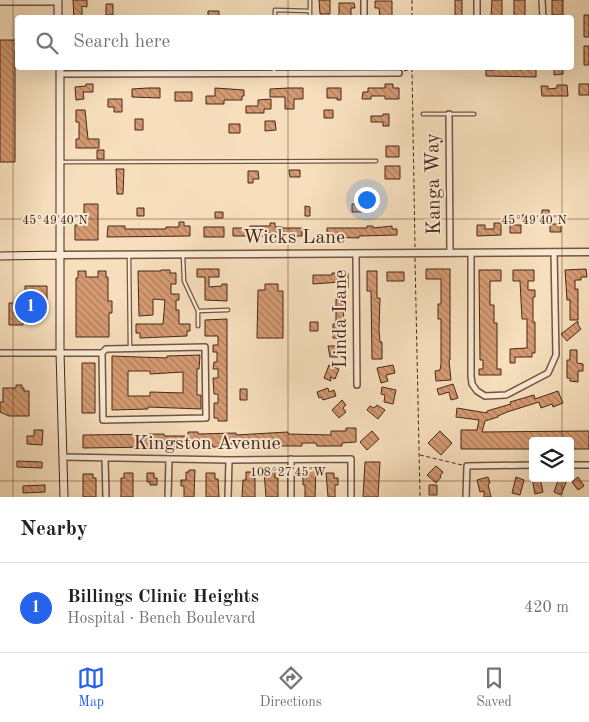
<!DOCTYPE html>
<html lang="en">
<head>
<meta charset="utf-8">
<style>
  body { margin:0; font-family:"Old Standard TT",serif; background:#f6f6f6; color:#202124 }
  .controls { position:absolute; right:15px; bottom:15px; display:grid; overflow:hidden; border-radius:5px; box-shadow:0 5px 20px #0002 }
  .controls button { width:45px; height:45px; display:grid; place-items:center; padding:0; border:0; border-bottom:1px solid #e0e0e0; background:#fff; color:#202124; font:25px sans-serif }
  .you { position:absolute; left:366px; top:199px; width:18px; height:18px; margin:-12px; border:4px solid #fff; border-radius:50%; background:#1a73e8; box-shadow:0 0 0 8px #1a73e833 }
  .badge { display:grid; place-items:center; width:32px; height:32px; border-radius:50%; background:#2563eb; color:#fff; font-size:16px; font-weight:700 }
  .pin { position:absolute; translate:-50% -50%; border:2px solid #fff; box-shadow:0 1px 5px #0006 }
  .list { margin:0; padding:0; list-style:none }
  h2 { display:flex; justify-content:space-between; align-items:center; height:65px; margin:0; padding:0 20px; font-size:21px }
  h2 small { font-size:16px; font-weight:400; color:#757577 }
  .list li { display:grid; grid-template-columns:32px 1fr auto; gap:15px; align-items:center; box-sizing:border-box; height:90px; padding:0 20px; border-top:1px solid #e0e0e0 }
  .list b { display:block; font-size:19px; white-space:nowrap }
  .list p { margin:0; font-size:16px; white-space:nowrap; color:#757577 }
  .list em { font-size:16px; font-style:normal; color:#757577 }
  .icon { flex:none; width:28px; height:28px; fill:none; stroke:currentColor; stroke-width:2; stroke-linecap:round; stroke-linejoin:round }
  .map { position:relative; flex:none; width:589px; height:497px; overflow:hidden }
  .search { position:absolute; background:#fff; box-shadow:0 5px 20px #0002; left:15px; right:15px; top:15px; height:55px; display:flex; align-items:center; gap:12px; box-sizing:border-box; padding:0 18px; border-radius:5px; color:#757577; font-size:19px }
  .sheet { height:155px; background:#fff }
  nav { display:flex; justify-content:space-around; align-items:center; box-sizing:border-box; height:70px; border-top:1px solid #e0e0e0; background:#fff; font-size:14px; color:#757577 }
  nav a { display:grid; justify-items:center; gap:2px }
  nav .on { color:#2563eb }
  .map>svg:first-child { display:block }
</style>
</head>
<body>
<div class="map">
<svg width="589" height="497" viewBox="0 0 589 497">
  <defs>
    <pattern id="building-back-hatch" width="6" height="6" patternUnits="userSpaceOnUse" patternTransform="scale(1.25)"><rect width="6" height="6" fill="#d69b72"/><path d="M-1 5l2 2M0 0l6 6M5-1l2 2" fill="none" stroke="#af7e5d"/></pattern>
  </defs>
  <rect width="100%" height="100%" fill="#f7dfbd"/>
  <filter id="stains"><feTurbulence type="fractalNoise" baseFrequency=".004" numOctaves="4"/><feColorMatrix values="0 0 0 0 .2 0 0 0 0 .09 0 0 0 0 .02 0 0 0 .5 -.17"/></filter>
  <radialGradient id="worn" r=".72"><stop offset=".6" stop-color="#630" stop-opacity="0"/><stop offset="1" stop-color="#630" stop-opacity=".3"/></radialGradient>
  <path fill="url(#building-back-hatch)" stroke="#472718" fill-rule="evenodd" d="M73,0h14v7l-5,-1v12h-8z
    M319,0h11v14h-10z
    M455,0h7v18h-7z
    M492,0h10v18l-11,-1z
    M514,0h11v18h-11z
    M552,0h11v15h-11z
    M375,1h17v17h-12l-1,-10h-4z
    M339,3h15l1,5h-4v10h-12z
    M106,4h7v11h-7z
    M208,11h11v7h-11z
    M584,15h5v22h-5z
    M0,40h18v10h-3v112h-15z
    M584,46h5v19h-5z
    M495,68l26,2v-2h6v2l9,-1v8l-50,-1v-6h9z
    M554,68h9v6l-9,1z
    M86,84h7v8h-10l1,7 -8,1 -1,-13 11,-1z
    M385,84h8v4h6v11h-14v-3h-14v3h-9l1,-7h5v-4h17z
    M579,84h10v11h-10z
    M557,85h10l1,11h-26l-1,-10h7v3l9,-1z
    M148,88h12v10l-28,-1v-8z
    M215,88l29,2v6h-2v4h-18v4h-18v-8h9z
    M289,88h14v11h-9v10h-9v-12h-15v-8z
    M327,88h14v12h-4v-2h-10z
    M175,92h17v9h-17z
    M108,99h14v13h-8v-5h-6z
    M271,99v10h-7v4h-18v-7h12v-6z
    M76,110h9l3,29h11v9h-23v-9h3v-17h-3z
    M324,110h9v8h-9z
    M383,114h6v12h-6v-4h-12v-6h12z
    M135,119h8v11h-8z
    M265,121h10l1,9 -11,1z
    M229,124h11v9h-11z
    M386,146h13v11h-13z
    M97,150h7v9h-7z
    M385,166h15v13h-15z
    M116,169h8l-1,25h-6z
    M289,170h11v7h-10z
    M248,171h10l1,8h-6v4h-5z
    M364,197h7v8h-7z
    M84,204h14v36h-23v-15h9z
    M352,204h10v8h-10z
    M305,206l5,1v9h-5z
    M137,208h7v8h-7z
    M542,210h7v8h-7z
    M215,212h8v6h-8z
    M522,215h6v7h-6z
    M179,222h5v4h6v10l-83,1 1,-11h17v3h41v-2h13z
    M270,223h5v4h7v1h20v8h-69v-8h17v-2h20z
    M494,223h7v12l-24,1v-11h8v4h9z
    M550,224h11v8h-11z
    M510,225h11v8h-11z
    M367,226h6v2l19,-2v3h5v6l-38,1v2l-32,-1v-9h40z
    M204,227h20v10h-20z
    M197,269h22v8h-10v10l13,-1v-2h5v17l-22,-1v-23h-8z
    M426,269h24v91h-1l2,20 -15,1 -1,-10 5,-1 1,-6v-45h-3v-15h3v-25h-15z
    M586,269l1,8h-6v3h-6v9h3v31h-8v-20h-3l-2,-30z
    M161,270h9v3h6v11h-5v10h8v6h-3v10h3v14h11v7h-3v5l-47,2v-5h-4v-9h27l2,-24 -12,-1v16l-14,1 -1,-45h23z
    M479,270h22v11h-11v24h4v18h3v46h4v6h-22v-6h4v-9h-3z
    M513,270h21v11h-6v9h7v7h-2v25h2v31h-3v4h-17v6h-5v-14l17,-1v-29h-5l-2,-38h-7z
    M78,271h8v6h12v-6h8v6h2v24h4v12h-3v24h-33v-59h2z
    M367,271h10v27h3l-1,32 1,12h2v17h-10l-1,-68h-4z
    M387,272h17v9h-17z
    M332,273h16v15h-7v-6l-28,2v-9h19z
    M265,284h13v7h5v47h-26l1,-48h7z
    M25,286h22v20h-4v14l-20,1v4h-14v-22h7v-4h3l2,-6h4z
    M336,299h8l-1,39h-10v-14h3z
    M227,319v102h-9v-3h-4v-15h4v-9h-4l-1,-16h5v-9h-5l1,-7h3v-10h-4v-7h5v-9h-13v-16z
    M578,321v4l3,4 -14,12 -6,-7z
    M310,322h8v9h-8z
    M328,346h12v5h5v6h-15z
    M570,350h7v13l6,1v7h-5v11l-8,-1v-3h-3v-18h3z
    M200,355l-1,14h-2v26h4v14l-53,-2v2l-36,1v-54l55,2v-2zM128,371h22v3l33,-2v21l-33,-1v4h-22z
    M82,363h13v50h-13z
    M329,365l10,4 -4,10 -5,-2 1,4 -7,-3z
    M393,365l2,8 -9,2 2,6 -7,2 -4,-15z
    M453,384l5,14 -7,2 -2,-8 -10,3 -2,-6z
    M16,385h6v3h2v3h5v25h-20l-9,-4v-10h3v-14h13z
    M382,387l14,3 -3,14 -9,-2 1,-7 -4,-1z
    M328,388l1,4 5,-2 2,6 -13,4 -2,-3 -2,1 -2,-6z
    M240,389h7v11h-7z
    M558,391l5,12 -10,4 -1,-3 -11,4 -2,-6 -32,10 -9,4v1l-13,4 -3,11 107,-1v18h-19v-8h-37v8h-72v-19h16l2,-10 -23,-3 1,-9 30,5v-2l24,-7 -1,-2 24,-7 1,4z
    M342,400l4,5 -3,3 3,4 -7,6 -7,-8z
    M377,405l8,5 -7,9 -11,-9 3,-4 4,2z
    M346,428h10v14l-14,1v3h-25l-1,-3h-14v3h-22v-3l-5,-1 -12,1v3l-9,1h-10v-3h-14v3h-18v-3h-14v3h-7v-4h-10l-5,1v3h-8v-4l-11,1v3l-74,1v-13l81,-1v2h24v-4h10v2l38,-1v2l52,-3v2l43,1v-4h15z
    M34,430h9l-1,15 -15,-1v-8h7z
    M372,431l7,8 -12,11 -7,-8z
    M440,431l12,12 -11,12 -13,-12z
    M17,461l25,1v6l-25,-1z
    M365,462h15l-2,35h-15z
    M436,466l7,6 -3,4 1,1 -5,6 -9,-8z
    M189,470h6l-1,27h-10v-11h-3v-6h5v-8h3z
    M306,470h10l-1,27h-10v-12h-2v-9l3,-2z
    M264,471h11v7h3v19h-12z
    M246,472h9v25h-13l1,-17h3z
    M124,473h9v24h-12v-19h3z
    M147,473h7v5h3v7h-7v-3h-3z
    M206,473h9v6h3l1,18h-13z
    M326,473h8v5h4v7h-3v12h-7z
    M83,474h10v4h3v19h-13z
    M488,477l2,6 -2,1 3,13h-7v-6l-4,1 -3,-12z
    M516,477l8,3 -4,15 -8,-2z
    M578,477l6,9 -6,4 -6,-8z
    M532,478h8l3,14 -8,2z
    M559,478l8,2 -6,15 -7,-3z
    M45,485v7l-22,1v-7z
    M429,485h8v10h-8z"/>
  <g fill="none" stroke-linecap="round" stroke-linejoin="round">
    <g stroke="#735541" stroke-width="5">
      <path id="service" d="M310,11v7
        M275,18v-8l35,1v-11
        M274,73v-5
        M423,114h51
        M61,162l315,-1
        M129,256l1,92
        M183,256l1,25 14,30v15
        M198,311l30,-1"/>
    </g>
    <g stroke="#735541" stroke-width="8">
      <path id="minor" d="M364,0v18
        M477,0v18
        M542,0l1,18
        M0,2h58
        M60,74l339,-1
        M449,114l1,139
        M471,253v123l1,8 5,7 8,5 21,-1 42,-22 8,-18 -2,-103
        M356,254l1,131
        M0,353h102l4,-4 99,-2 1,71 -103,2 -1,-67
        M63,457l166,3 122,-1v38
        M105,458l1,39
        M291,459v38
        M570,465h19
        M168,497l1,-38
        M228,497l1,-37
        M466,497l1,-31 66,-1"/>
    </g>
    <g stroke="#735541" stroke-width="9">
      <path id="tertiary" d="M60,255l529,-3"/>
    </g>
    <g stroke="#472718" stroke-width="9">
      <path id="secondary" d="M58,0v18
        M60,68v284l4,145
        M0,256l60,-1"/>
    </g>
    <path stroke="#472718" stroke-width="1" stroke-dasharray="4 2.5" stroke-linecap="butt" d="M412,0v18
      M412,68l3,179
      M404,71l8,-2h59l2,-1
      M415,258l5,239
      M420,455l42,10"/>
    <use href="#service" stroke="#faead4" stroke-width="2.5"/>
    <use href="#minor" stroke="#faead4" stroke-width="5"/>
    <use href="#tertiary" stroke="#faead4" stroke-width="6"/>
    <use href="#secondary" stroke="#faead4" stroke-width="7"/>
  </g>
  <path fill="none" stroke="#472718" stroke-width="1" stroke-opacity="0.45" d="M13,0v497M288,0v18M562,0v18M288,68v429M562,68v373M0,219h589M562,478v19M0,481h589"/>
  <g text-anchor="middle" dominant-baseline="central" stroke-width="4" stroke-linejoin="round" paint-order="stroke">
    <g font-size="20" fill="#472718" stroke="#faead4">
      <text transform="translate(434 184) rotate(-91)">Kanga Way</text>
      <text x="294" y="238">Wicks Lane</text>
      <text transform="translate(341 319) rotate(-90)">Linda Lane</text>
      <text x="207" y="444">Kingston Avenue</text>
    </g>
  </g>
  <g font-size="12" text-anchor="middle" fill="#472718" stroke="#faead4" stroke-width="4" stroke-linejoin="round" paint-order="stroke">
    <text x="55" y="224">45°49'40"N</text>
    <text x="534" y="224">45°49'40"N</text>
    <text x="288" y="476">108°27'45"W</text>
  </g>
  <rect width="100%" height="100%" filter="url(#stains)"/>
  <rect width="100%" height="100%" fill="url(#worn)"/>
</svg>
<div class="controls">
<button><svg class="icon" aria-label="layers" viewBox="0 0 24 24"><path d="M12 4l9 5-9 5-9-5zM3 14l9 5 9-5"/></svg></button>
</div>
<div class="you"></div>
<div class="pin badge" style="left:31px;top:307px">1</div>
<div class="search"><svg class="icon" aria-label="search" viewBox="0 0 24 24"><circle cx="10" cy="10" r="6"/><path d="M15 15l6 6"/></svg>Search here</div>
</div>
<section class="sheet">
<h2>Nearby<small></small></h2>
<ul class="list">
<li><span class="badge">1</span><div><b>Billings Clinic Heights</b><p>Hospital · Bench Boulevard</p></div><em>420 m</em></li>
</ul>
</section>
<nav>
<a class="on"><svg class="icon" aria-label="map" viewBox="0 0 24 24"><path d="M3 6l6-2 6 2 6-2v14l-6 2-6-2-6 2zM9 4v14M15 6v14"/></svg>Map</a>
<a><svg class="icon" aria-label="directions" viewBox="0 0 24 24"><path d="M12 3l9 9-9 9-9-9zM9 14v-3h6M13 9l2 2-2 2"/></svg>Directions</a>
<a><svg class="icon" aria-label="saved" viewBox="0 0 24 24"><path d="M7 4h10v16l-5-4-5 4z"/></svg>Saved</a>
</nav>
</body>
</html>
